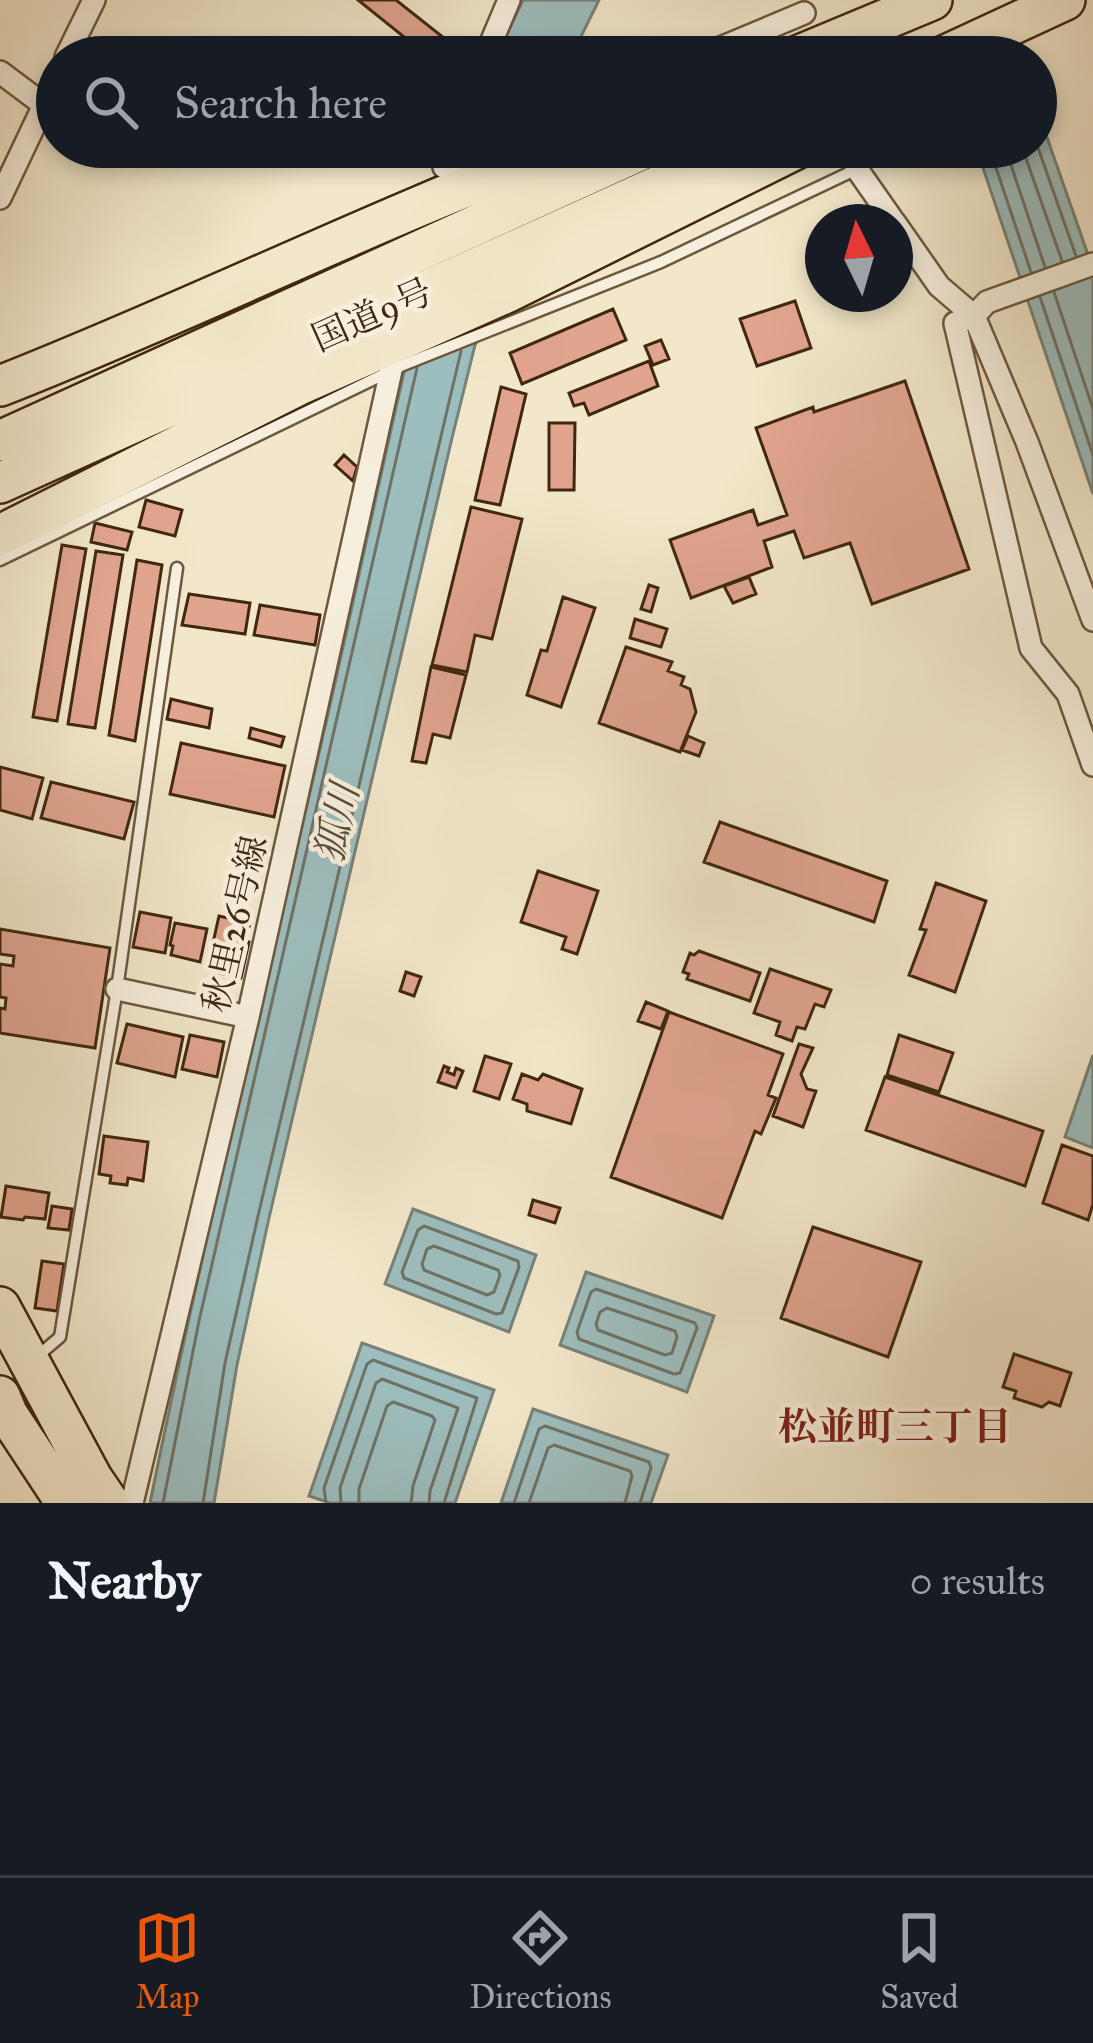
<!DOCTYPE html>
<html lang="en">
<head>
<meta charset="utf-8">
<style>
  body { margin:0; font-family:"IM FELL Great Primer","Noto Serif JP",serif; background:#242831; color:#f1f3f6 }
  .compass { position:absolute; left:805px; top:204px; width:108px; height:108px; border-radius:50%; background:#171b24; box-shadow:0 6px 18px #0003; rotate:355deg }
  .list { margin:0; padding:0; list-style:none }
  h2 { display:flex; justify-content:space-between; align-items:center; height:156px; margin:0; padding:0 48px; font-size:51px }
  h2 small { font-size:39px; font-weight:400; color:#9ea1a6 }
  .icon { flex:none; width:66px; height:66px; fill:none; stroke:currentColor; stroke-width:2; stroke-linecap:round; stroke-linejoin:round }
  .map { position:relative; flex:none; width:1093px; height:1503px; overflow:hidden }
  .search { position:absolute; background:#171b24; box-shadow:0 6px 18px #0003; left:36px; right:36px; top:36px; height:132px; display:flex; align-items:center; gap:30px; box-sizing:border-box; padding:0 42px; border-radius:66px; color:#9ea1a6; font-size:45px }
  .sheet { height:372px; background:#171b24 }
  nav { display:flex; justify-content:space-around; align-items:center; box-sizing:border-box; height:168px; border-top:3px solid #363941; background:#171b24; font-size:33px; color:#9ea1a6 }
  nav a { display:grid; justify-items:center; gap:6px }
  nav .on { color:#ea580c }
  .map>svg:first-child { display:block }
</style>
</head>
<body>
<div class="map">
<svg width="1093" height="1503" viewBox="0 0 1093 1503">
  <rect width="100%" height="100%" fill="#f2e7ca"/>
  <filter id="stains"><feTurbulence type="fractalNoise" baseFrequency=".00167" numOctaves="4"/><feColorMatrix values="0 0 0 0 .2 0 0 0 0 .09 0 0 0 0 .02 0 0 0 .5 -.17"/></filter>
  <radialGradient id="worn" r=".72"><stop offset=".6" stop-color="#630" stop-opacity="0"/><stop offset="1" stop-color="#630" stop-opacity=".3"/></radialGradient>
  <path fill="#9dbebe" stroke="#788278" stroke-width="3" d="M523,0h76l-28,57h-75z
    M1036,106l57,163v225l-117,-347h60z
    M533,147l-49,182 -9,16 -23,93 -183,780 -32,147 -23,138h-64c53,-261 116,-520 176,-780 44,-193 82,-385 134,-575z
    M1093,1055v93l-28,-11z
    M413,1209l123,46 -27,77 -124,-48z
    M586,1272l128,44 -27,76 -127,-47z
    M362,1343l132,47 -39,113h-125l-21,-7z
    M533,1409l135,46 -17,48h-150z"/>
  <path fill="#f2e7ca" d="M918,0h87l16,46 -19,11h-64z"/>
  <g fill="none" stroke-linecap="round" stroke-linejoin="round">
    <path stroke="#6e7366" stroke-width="3" d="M1036,142l40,114
      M989,147l42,125
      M1005,147l40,120
      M1022,147l40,114
      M1054,292l39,117
      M1040,297l53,158
      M424,1226l94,35 1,6 -17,46 -6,1 -92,-36 -2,-6 16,-42z
      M434,1246l64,24 2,5 -6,17 -7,3 -63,-25 -2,-6 5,-15z
      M596,1289l99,34 2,5 -17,45 -6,1 -95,-35 -2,-7 14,-40z
      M607,1308l68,23 2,6 -5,16 -7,2 -67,-25 -2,-6 4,-12z
      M163,1503l36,-182 218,-953
      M203,1503l22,-140 33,-147 203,-865
      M326,1503l-2,-15 43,-124 6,-4 104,38 -33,105
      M341,1503l-1,-15 36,-105 6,-4 76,29 -28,83 -1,12
      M359,1503v-14l28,-83 6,-4 39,14 3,4 -22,66 -2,17
      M514,1503l25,-74 6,-3 104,36 2,6 -11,35
      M529,1503l19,-55 6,-3 76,26 2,5 -7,27"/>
  </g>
  <path fill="#e0a48f" stroke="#40280f" stroke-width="3" d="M358,0h38l67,53 -3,4h-31z
    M795,301l16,47 -54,18 -17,-47z
    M613,309l13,31 -104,44 -12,-31z
    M661,340l8,19 -16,6 -8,-19z
    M649,361l9,25 -69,29 -5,-12 -10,3 -5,-13z
    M905,381l64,188 -97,35 -22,-61 -46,15 -10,-27 -30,10 8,26 -81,31 -21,-58 83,-30 5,15 29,-10 -31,-87 57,-21 1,5z
    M501,387l25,7 -26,111 -25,-5z
    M549,423h26l-1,67h-25z
    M344,455l13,12 -4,14 -18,-16z
    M146,500l36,10 -7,26 -36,-9z
    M471,507l51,12 -30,120 -17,-4 -8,37 -35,-7z
    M95,523l37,9 -5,18 -36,-8z
    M62,545l24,4 -29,172 -24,-4z
    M96,551l27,4 -28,173 -27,-4z
    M137,560l25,5 -27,176 -26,-6z
    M749,577l7,17 -23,9 -9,-17z
    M649,585l9,3 -7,24 -10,-3z
    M189,594l61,9 -5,31 -63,-9z
    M563,597l32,11 -34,99 -34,-12 14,-45 6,1z
    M260,605l60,10 -5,30 -61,-10z
    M635,619l32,10 -6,18 -31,-9z
    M626,647l46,15 -4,9 16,6 -3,8 9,4 6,23 -16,40 -81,-29z
    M431,667l35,8 -16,63 -17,-4 -7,29 -14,-2z
    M171,699l41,10 -3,19 -42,-9z
    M251,728l33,9 -3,10 -32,-9z
    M688,736l16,7 -5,13 -17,-6z
    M181,743l104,23 -11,51 -104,-23z
    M0,767l43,11 -11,41 -32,-9z
    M51,782l83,20 -10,37 -83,-21z
    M720,822l167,59 -13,41 -170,-60z
    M538,871l60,20 -21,63 -15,-5 4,-12 -45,-15z
    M936,883l50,18 -31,91 -46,-17 17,-45 -6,-1z
    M140,912l31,6 -6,35 -32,-6z
    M219,916l31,7 -5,18 4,1 -8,36 -26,-6 2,-9 -8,-2z
    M175,923l32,6 -7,33 -29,-7 2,-9 -3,-1z
    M0,929l110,19 -15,100 -95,-15v-25l5,1 1,-11 -6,-1v-33l13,2 1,-10 -14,-2z
    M699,951l61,22 -10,28 -63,-22 2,-5 -6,-2 7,-19 4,2z
    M770,969l61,21 -7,17 -9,-3 -10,25 -8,-2 -5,14 -16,-6 4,-13 -26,-9z
    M406,972l15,5 -7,19 -14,-5z
    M646,1002l22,9 -7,18 -23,-8z
    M669,1012l114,42 -15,41 8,3 -15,36 -6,-3 -33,87 -111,-41z
    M127,1024l56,13 -8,40 -58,-14z
    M190,1035l34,7 -7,35 -35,-8z
    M899,1035l54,18 -14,39 -52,-17z
    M799,1044l14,4 -12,26 6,15 9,2 -13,36 -30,-11z
    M485,1056l26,8 -12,35 -25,-8z
    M444,1066l5,2 -2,4 7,3 2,-7 7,3 -7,17 -18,-6z
    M522,1074l16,6 5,-6 39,15 -11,35 -44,-13v-7l-14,-5z
    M885,1077l158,54 -18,55 -159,-56z
    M104,1136l44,6 -5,39 -15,-3 -1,7 -17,-2 1,-7 -12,-2z
    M1062,1145l31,11v48l-5,16 -45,-17z
    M6,1186l43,7 -4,26 -20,-2 -2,3 -22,-3z
    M533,1200l27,8 -5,15 -26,-8z
    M52,1206l20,3 -3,21 -21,-2z
    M813,1227l108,35 -33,95 -107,-39z
    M42,1261l22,3 -7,47 -22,-3z
    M1014,1354l57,19 -11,33 -11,-4 -7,5 -28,-9 2,-7 -13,-4z"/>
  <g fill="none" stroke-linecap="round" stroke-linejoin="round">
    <g stroke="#6c583e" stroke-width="15">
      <path id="lane" d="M0,560l403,-195 258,-103 196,-93
        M34,1359l26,-22 57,-348 60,-421"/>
    </g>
    <g stroke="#6c583e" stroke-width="26">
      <path id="street" d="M66,57l28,-57
        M485,57l24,-57
        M699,57l105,-44
        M0,72l44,33 -44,93
        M44,105l13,-28
        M849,147l8,22 37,53
        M444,167l45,-20
        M895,223l44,63 35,30 53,126 66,178
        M1093,264l-106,38 -13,14 -19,7 76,325 37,46 25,71
        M117,989l131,28
        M132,1503l116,-486 146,-660"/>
    </g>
    <g stroke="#40280f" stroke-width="44">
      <path id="highway" d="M795,57l137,-57
        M942,57l123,-57
        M0,386c191,-75 375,-167 567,-239
        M0,441l648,-294
        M0,483l744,-336
        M0,535l297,-149 209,-93 294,-146
        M0,1307l92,171 17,25
        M0,1396l8,19 58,88"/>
    </g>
    <use href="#lane" stroke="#f7efdd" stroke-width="10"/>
    <use href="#street" stroke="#f7efdd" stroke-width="21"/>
    <use href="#highway" stroke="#f2e7ca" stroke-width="39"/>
  </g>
  <g text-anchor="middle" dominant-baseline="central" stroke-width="9" stroke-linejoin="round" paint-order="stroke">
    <g font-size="36" fill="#40280f" stroke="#f7efdd">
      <text transform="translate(372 315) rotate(-24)">国道9号</text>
      <text transform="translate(235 924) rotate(-77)">秋里26号線</text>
    </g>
    <g font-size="39" font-style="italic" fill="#574e3b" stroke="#f7efdd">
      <text transform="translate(337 823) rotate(-77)">狐川</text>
    </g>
    <g font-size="39" font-weight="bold" fill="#7a1f14" stroke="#f7efdd">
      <text x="895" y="1427">松並町三丁目</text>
    </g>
  </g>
  <rect width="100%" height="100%" filter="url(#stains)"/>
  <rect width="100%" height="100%" fill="url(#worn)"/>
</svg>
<svg class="compass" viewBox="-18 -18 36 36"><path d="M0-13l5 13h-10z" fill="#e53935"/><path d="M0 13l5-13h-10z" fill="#9ea1a6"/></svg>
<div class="search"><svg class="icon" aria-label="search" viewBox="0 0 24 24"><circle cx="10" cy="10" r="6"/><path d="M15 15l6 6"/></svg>Search here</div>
</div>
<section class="sheet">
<h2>Nearby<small>0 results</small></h2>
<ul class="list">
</ul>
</section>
<nav>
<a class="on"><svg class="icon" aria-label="map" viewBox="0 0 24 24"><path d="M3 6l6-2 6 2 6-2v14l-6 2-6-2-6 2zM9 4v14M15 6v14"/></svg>Map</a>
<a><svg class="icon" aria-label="directions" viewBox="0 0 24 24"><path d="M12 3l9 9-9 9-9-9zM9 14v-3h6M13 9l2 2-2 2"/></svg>Directions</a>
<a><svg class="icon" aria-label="saved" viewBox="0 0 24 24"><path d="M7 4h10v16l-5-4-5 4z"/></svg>Saved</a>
</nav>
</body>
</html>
